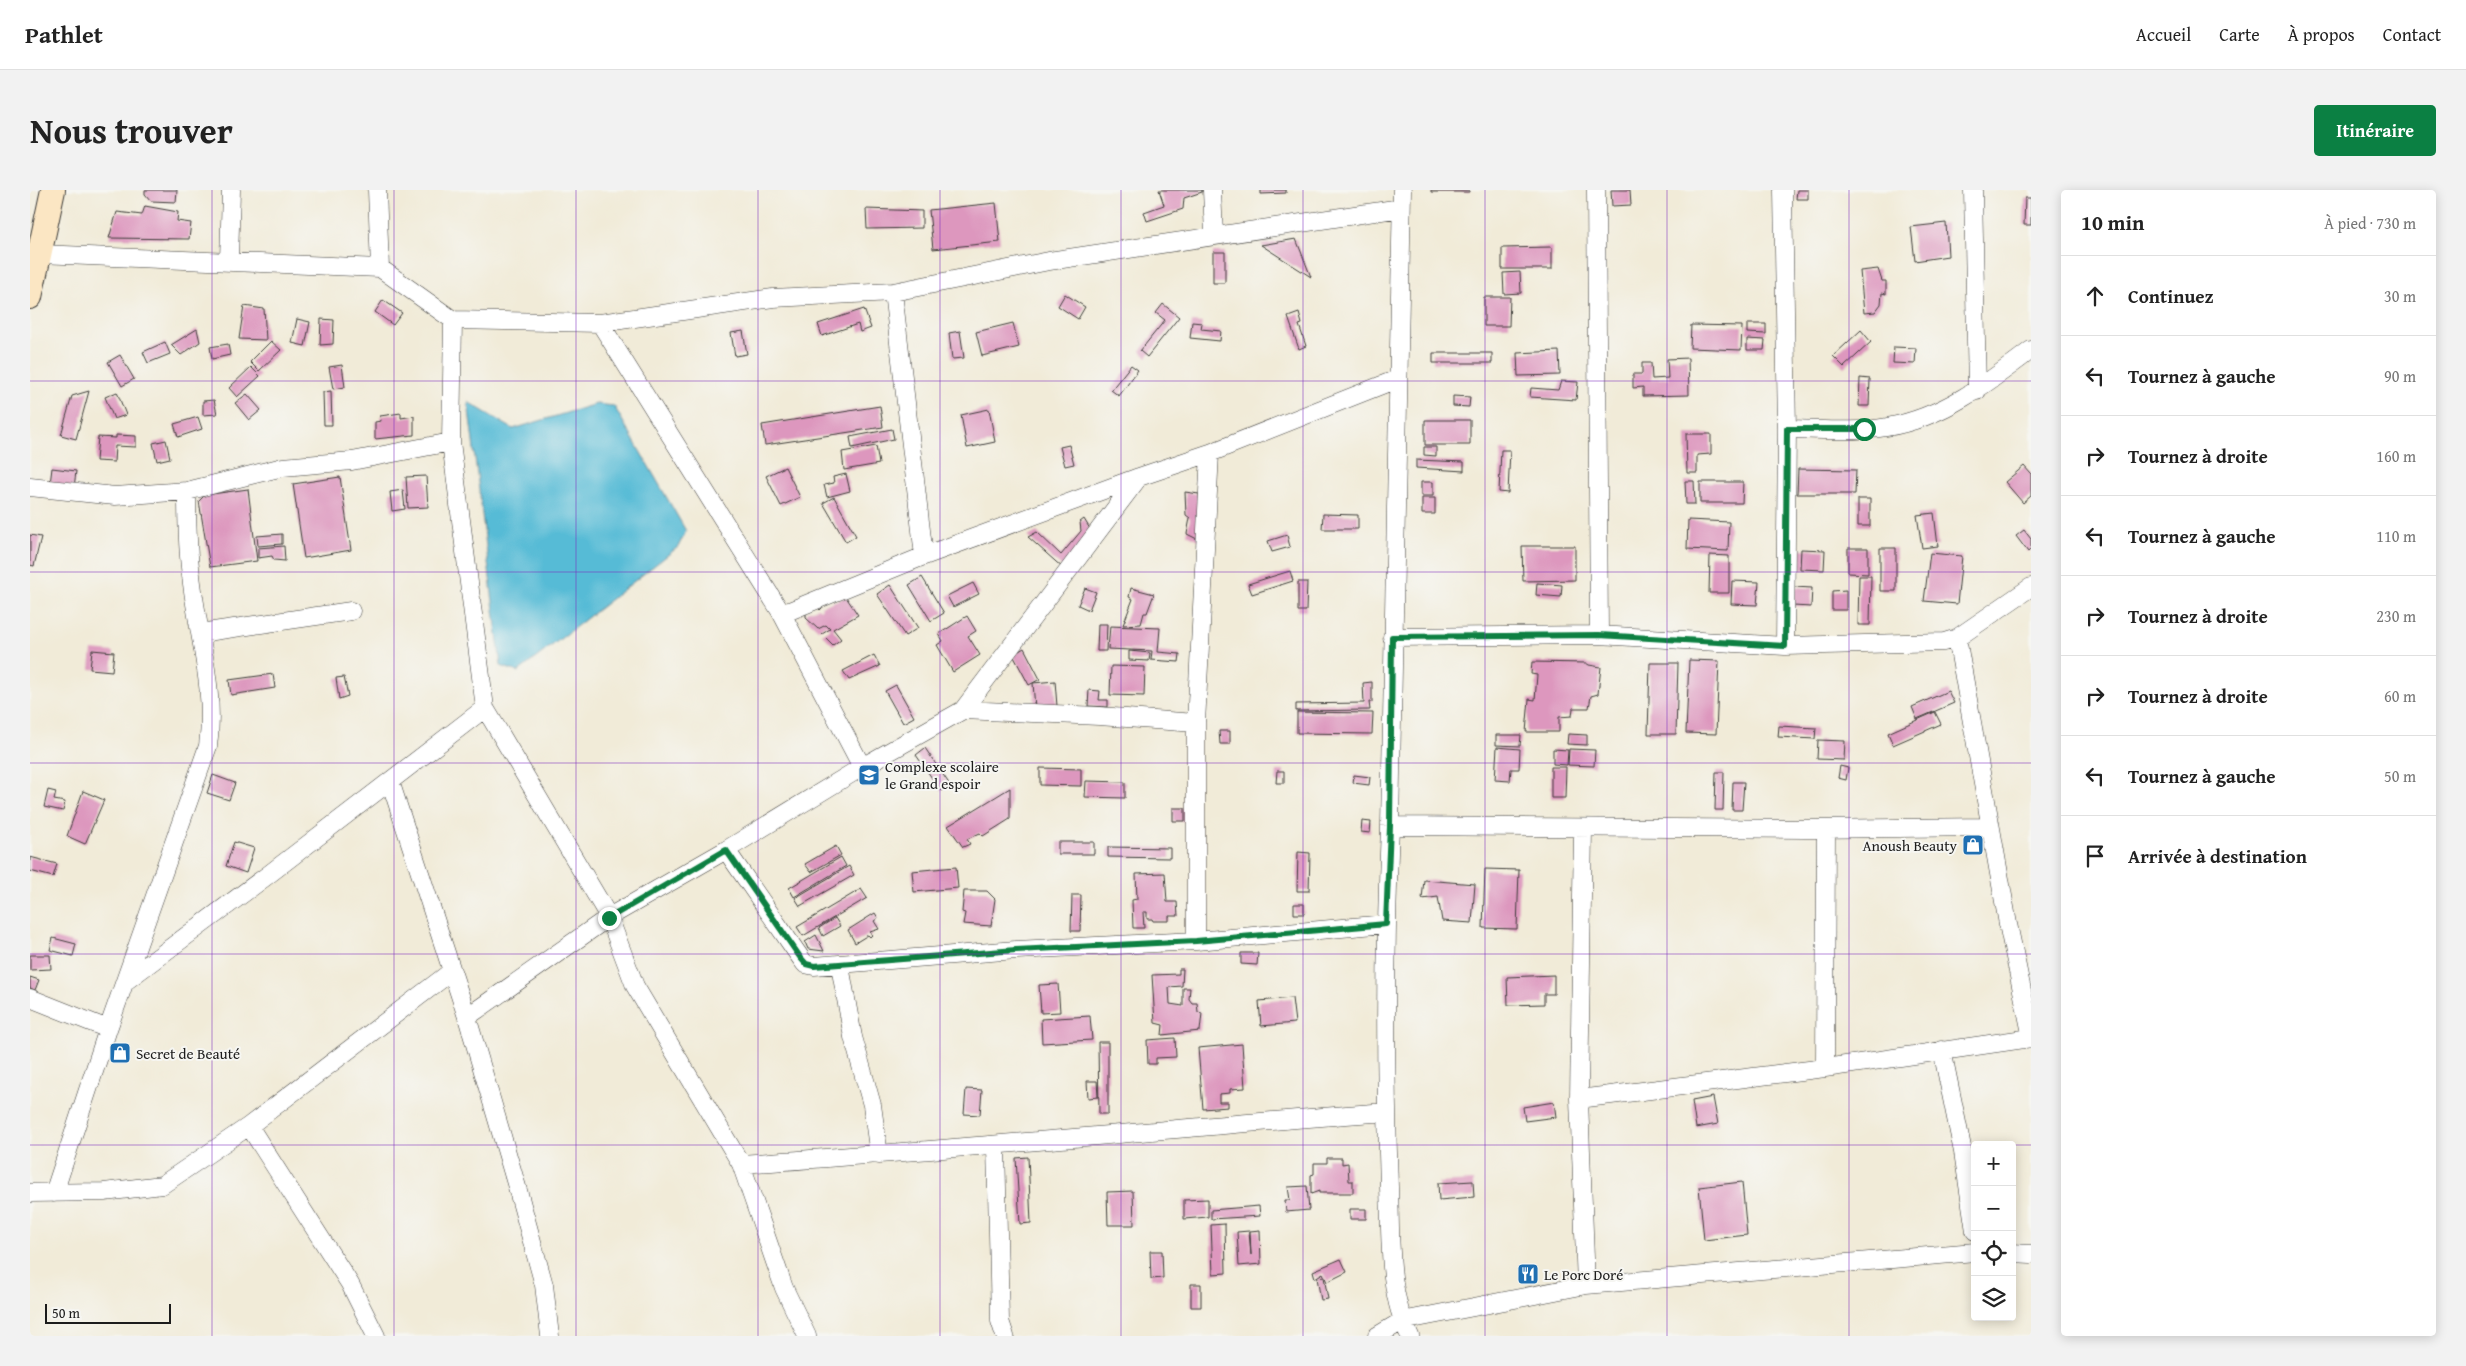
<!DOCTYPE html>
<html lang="fr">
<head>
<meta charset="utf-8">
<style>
  body { margin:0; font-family:"Gentium Book Plus",serif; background:#f2f2f2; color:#222 }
  .controls { position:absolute; right:15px; bottom:15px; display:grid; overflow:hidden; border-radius:5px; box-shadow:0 2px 12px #0003 }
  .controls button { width:45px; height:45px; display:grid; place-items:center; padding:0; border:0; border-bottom:1px solid #e0e0e0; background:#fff; color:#222; font:25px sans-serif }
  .scale { position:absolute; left:15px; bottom:12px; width:126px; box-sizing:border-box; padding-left:5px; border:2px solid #1c1c1c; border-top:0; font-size:14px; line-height:18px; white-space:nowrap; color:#1c1c1c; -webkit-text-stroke:4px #f6f6f2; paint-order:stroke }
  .stop { position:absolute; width:15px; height:15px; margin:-11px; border:4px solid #0b8043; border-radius:50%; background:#fff }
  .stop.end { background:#0b8043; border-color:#fff; box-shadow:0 1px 5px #0008 }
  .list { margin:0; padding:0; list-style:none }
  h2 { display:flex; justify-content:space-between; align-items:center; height:65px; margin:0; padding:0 20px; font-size:21px }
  h2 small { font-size:16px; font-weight:400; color:#767676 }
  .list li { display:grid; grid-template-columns:32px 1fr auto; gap:15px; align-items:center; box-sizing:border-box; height:80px; padding:0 20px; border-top:1px solid #e0e0e0 }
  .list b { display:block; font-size:19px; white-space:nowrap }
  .list em { font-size:16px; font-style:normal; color:#767676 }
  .icon { flex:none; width:28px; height:28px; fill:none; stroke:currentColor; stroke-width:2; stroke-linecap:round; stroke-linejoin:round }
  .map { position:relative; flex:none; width:2001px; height:1146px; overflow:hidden; border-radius:5px }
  header { display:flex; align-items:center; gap:30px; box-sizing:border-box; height:70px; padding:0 25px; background:#fff; border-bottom:1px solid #e0e0e0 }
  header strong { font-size:24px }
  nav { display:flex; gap:28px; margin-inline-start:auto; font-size:18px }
  .intro { display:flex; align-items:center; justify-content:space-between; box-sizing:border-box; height:120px; padding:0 30px }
  h1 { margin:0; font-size:35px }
  .button { padding:12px 22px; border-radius:5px; background:#0b8043; color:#fff; font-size:18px; font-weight:700 }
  main { display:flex; gap:30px; padding:0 30px }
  aside { flex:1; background:#fff; border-radius:5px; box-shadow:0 2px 12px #0003 }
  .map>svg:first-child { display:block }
</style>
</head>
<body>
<header>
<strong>Pathlet</strong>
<nav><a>Accueil</a><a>Carte</a><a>À propos</a><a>Contact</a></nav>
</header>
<div class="intro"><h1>Nous trouver</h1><a class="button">Itinéraire</a></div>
<main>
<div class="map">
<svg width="2001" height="1146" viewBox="0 0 2001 1146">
  <rect width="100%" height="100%" fill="#f6f6f2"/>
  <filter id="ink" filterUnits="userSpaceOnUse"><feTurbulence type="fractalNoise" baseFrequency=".02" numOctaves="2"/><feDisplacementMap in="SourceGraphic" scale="10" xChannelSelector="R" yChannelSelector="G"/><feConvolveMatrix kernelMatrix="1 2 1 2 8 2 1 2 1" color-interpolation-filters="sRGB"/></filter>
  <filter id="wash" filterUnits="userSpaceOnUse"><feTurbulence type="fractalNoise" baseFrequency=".0096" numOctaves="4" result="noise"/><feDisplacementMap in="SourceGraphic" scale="20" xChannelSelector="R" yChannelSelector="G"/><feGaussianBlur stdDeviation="1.12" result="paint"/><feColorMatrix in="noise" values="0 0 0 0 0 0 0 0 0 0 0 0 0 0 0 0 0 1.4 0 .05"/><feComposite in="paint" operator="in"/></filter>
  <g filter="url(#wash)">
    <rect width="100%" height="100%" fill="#f1ebd8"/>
    <path fill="#57bbd6" stroke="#3a6c79" d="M438,212l45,27 83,-25 18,2 72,125 -8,16 -160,125 -17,-6z"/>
    <g id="blocks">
      <path fill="#dd97be" d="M115,0h32l-1,12 -25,-1 -6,-7z
        M1129,0h43v2l-18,6 -1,11 -36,12 -3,-9 20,-7z
        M1231,0h25v3l-25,1z
        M1401,0h38v2h-38z
        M1581,0h19l1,15 -19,1z
        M1767,0h11v9h-12z
        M1995,8h6v27h-7z
        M966,13l4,39 -67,7 -4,-39z
        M115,16l33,6 -1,9 14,2 -2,16 -80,-1 8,-26 25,3z
        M836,19l56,2v17l-55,1z
        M1916,33l2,33 -33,5 -4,-34z
        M1266,49l15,38 -50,-32z
        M1522,57v22h-50v-21z
        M1183,62h12v31h-12z
        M1848,79l4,12h4v13l-4,-1 -1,11 -6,8 -11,1 -4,-42z
        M1490,82l1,21 -17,1 -1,-21z
        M1035,104l20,13 -7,12 -20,-13z
        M1454,107h26l-1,29h-25z
        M353,110l19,13 -9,12 -18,-13z
        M1133,114l16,13 -32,40 -7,-6 25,-31 -9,-7z
        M214,116l20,3 2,31 -27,-1z
        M834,119l7,19 -11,4 -2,-8 -36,12 -4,-12z
        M1269,123l3,11 -3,1 7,21 -7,3 -11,-32z
        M267,129l13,3 -5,24 -13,-3z
        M291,129l13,1 -1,24 -13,1z
        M1162,132l10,1 -1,6 20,2 -1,10 -30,-3z
        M983,133l6,24 -37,9 -6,-24z
        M1717,134h19v10l-19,-1z
        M1661,135l51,1 -1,24 -51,-2z
        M167,139l3,13 -19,13 -10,-10z
        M1831,140l10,12 -27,25 -11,-11z
        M713,141l4,23 -12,2 -4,-23z
        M930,141l4,27 -12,1 -3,-26z
        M1717,149l18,1 -1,10h-17z
        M241,151l10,9 -22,21 -9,-9z
        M135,152l5,12 -22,9 -5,-11z
        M198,154l2,11 -18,4 -2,-12z
        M1864,157l22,1 -1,16 -22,-1z
        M1529,161l1,24 -42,1 -1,-23z
        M1403,163h59v10h-59z
        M90,165l14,24 -12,7 -14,-24z
        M1658,168l1,37 -46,1v-9l-10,1v-14h9v-11h9l1,16 16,-1 -1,-19z
        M312,175l3,22 -12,2 -4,-22z
        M1101,175l7,5 -19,26 -8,-6z
        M221,177l9,9 -23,21 -8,-9z
        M1830,188l10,1 -1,27h-10z
        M1531,191l17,1 -2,18 -46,-3 1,-9 27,2z
        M59,201l-13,48 -15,-4 11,-39z
        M301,201l1,34h-8l-1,-33z
        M87,202l9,23 -12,4 -9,-22z
        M217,204l14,16 -12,10 -14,-17z
        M1423,206l17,1 -1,10 -16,-1z
        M184,210l3,14 -14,1v-14z
        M850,216l3,21 -118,18 -3,-20z
        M959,219l6,33 -28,6 -6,-33z
        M371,223v5l13,-2v19l-39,4v-17l6,-1 -1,-5z
        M168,227l4,12 -24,8 -4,-13z
        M1395,230h45v25h-45z
        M862,239l2,10 -42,9 -2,-11z
        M1656,244h25v20l-14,1v18h-10z
        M86,245l20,1v11l-21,-1 -1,16 -18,-1 2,-24 18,1z
        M136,250l4,18 -13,3 -4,-18z
        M1039,255l5,19 -9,2 -5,-19z
        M846,256l3,18 -35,6 -2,-18z
        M1394,257h12v9l-12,-1z
        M1471,260h9l-2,43 -9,-1z
        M1386,270l48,2v9l-48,-3z
        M1994,276l7,8v22l-8,7 -18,-21z
        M755,277l15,30 -19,9 -15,-30z
        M22,278l24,3 -2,17 -24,-4z
        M1768,279l58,1 -1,24h-58z
        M816,284l4,17 -23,6 -3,-12 10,-2 -1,-6z
        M396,286l2,31 -20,1 -2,-31z
        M310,287l11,73 -47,8 -11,-74z
        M1655,291h9l1,23h-9z
        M1391,292h12v14h-12z
        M1670,292h43l-1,21h-42z
        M218,299l9,72 -47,6 -11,-66 6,-6z
        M373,300l2,19 -13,2 -2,-19z
        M1155,302l14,2 2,47 -14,-7 3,-16 -4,-3z
        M804,307l22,39 -10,6 -23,-39z
        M1392,308h13v16h-13z
        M1828,309h12v27h-12z
        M1904,323l4,33 -16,2 -5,-33z
        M1293,324l35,1v14h-36z
        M1054,329l6,10 -26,40 -36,-32 9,-5 24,23 20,-24 -1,-9z
        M1658,330l41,2 -1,29 -41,-2z
        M1994,340l7,9v10l-3,3 -12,-16z
        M252,344v10l-24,2 -1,-10z
        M0,345l11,2 -7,29 -4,-1z
        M1257,345l3,12 -18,5 -4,-11z
        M254,356l1,15 -11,-1 -2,-4 -14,2v-10z
        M1492,356h53v34l-52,1z
        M1818,358h20v26l-20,-1z
        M1850,358h16v43h-16z
        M1771,359l24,1 -1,20 -24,-1z
        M1900,363l32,3 -5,48 -33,-3z
        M1680,365l19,1v37h-20z
        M1260,381l3,10 -41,13 -4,-10z
        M1829,386h12l-1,49h-12z
        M892,387l22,36 -13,8 -22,-36z
        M1702,391l27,1 -2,23 -26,-1z
        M1268,392h9l-1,29h-8z
        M943,393l6,11 -26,13 -6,-11z
        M1507,393l25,2 -1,12 -25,-2z
        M860,395l28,43 -13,8 -28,-42z
        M1764,397l18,1 -1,19 -18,-1z
        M1055,398l11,4 -7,18 -11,-5z
        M1101,398l23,6 -7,19h-3l-3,11 -18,1 10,-26 -4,-2z
        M1816,400v20h-14v-19z
        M816,407l12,18 -25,14 8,10 -8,6 -11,-11 8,-5 -4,-4 -8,4 -12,-11v-6l12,-4 2,2 2,-2 -1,-2z
        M937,426l9,15 -8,5 12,19 -27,17 -16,-27 6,-4 -4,-7z
        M1068,434h9l-1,27h-9z
        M1080,436l50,2 -2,24 22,2 -1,8 -28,-2 1,-9 -44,-2z
        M994,458l16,31 -11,6 -16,-30z
        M62,460l22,2 -2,19 -22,-2z
        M1099,461l21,2 -1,8 -20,-1z
        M844,465l6,11 -31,14 -6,-9z
        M1659,470l30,1 -3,73 -30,-1z
        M1502,472l54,1 3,2 12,2 -3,27 -7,2 -2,12h-16l-1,8 -13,1v15h-33l3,-33 6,1 2,-25 -6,-1z
        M1620,473h28l-2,71h-28z
        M1081,476l34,1 -1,29 -34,-1z
        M243,484l2,14 -44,7 -2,-15z
        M314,487l4,19 -9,3 -3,-21z
        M1025,491l2,25 -22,2 -2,-25z
        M1342,492v20h-3l1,8 -74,1v-7l68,-1 -1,-20z
        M866,495l18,32 -11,6 -18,-32z
        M1059,500l11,1 -1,9h9v7l-20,-1z
        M1918,501l6,12 -37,16 -5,-12z
        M1267,522l76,1 -1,21 -75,-1z
        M1905,522l6,12 -48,21 -5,-12z
        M1749,536l37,2 -1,11 -37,-2z
        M1189,541h11v13h-10z
        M1538,544l19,1v10l-20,-1z
        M1466,545h25l-1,11 -24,-1z
        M1788,550l27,1 -1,19 -27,-1z
        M1467,557l23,2 -1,20h-8l-1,12 -15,-1z
        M895,558l25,37 -9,6 -25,-36z
        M1523,559l15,1 -1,15 -14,-1z
        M1539,559l26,1 -1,16 -26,-1z
        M1810,576l8,2 -2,12 -8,-2z
        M1521,577h15l-1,31h-14z
        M1010,578l41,1v17l-41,-1z
        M1247,581h7v12h-8z
        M1686,582h8l-1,38h-8z
        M183,585l22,8 -6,17 -22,-7z
        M1324,585l16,2 -1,8 -16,-2z
        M1056,591l39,1v16l-40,-1z
        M1703,592h11l-2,28h-10z
        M980,598v31l-27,17 -3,-3 -13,6 3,5 -7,3 -15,-21z
        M18,600l8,2 -2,8 11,2 -2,9 -19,-4z
        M53,601l21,9 -19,44 -18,-8z
        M1143,618h12v13h-12z
        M1332,631l9,1 -1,11 -9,-1z
        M204,652l20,6 -8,25 -20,-7z
        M1028,652h36v12h-36z
        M806,656l5,9 -30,17 -6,-8z
        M1078,657l62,1v10l-62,-1z
        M1268,662l12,1 -1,38h-12z
        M0,667l27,7 -4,13 -23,-6z
        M811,667l5,9 -52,31 -5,-9z
        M819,676l5,9 -54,31 -5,-8z
        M926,677l2,21 -44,4 -2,-21z
        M1455,679l34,1 -2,59 -34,-1z
        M1135,683l2,29h10l1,14h-9v5h-16l-1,-2h-5v-7h-4l1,16h-11l-1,-28 5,-1 -1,-25z
        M1394,690l51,4 -3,39 -30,-2 -4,-24 -16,2z
        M831,699l6,9 -64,38 -6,-9z
        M934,701h23l8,8 -4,27 -28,-2 2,-11 -3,-1z
        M1042,705h9l-1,36h-9z
        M1264,714h10v10h-10z
        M845,723l3,5 -4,3 5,8 -9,3 2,3 -2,2 -2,-2 -13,8 -7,-13z
        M805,728l5,8 -17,10 -4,-8z
        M786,745l8,16 -16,-2 -3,-7z
        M23,748l23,6 -3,12 -23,-6z
        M1211,763h17l-1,12 -16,-1z
        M0,765h20l1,14 -21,1z
        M1149,779h4l-1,17 -13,1 1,17 13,2v-18h7l-1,11 3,4h5l1,9 4,1 -2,18 -38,4 1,-10 -8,-2 -3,-48 27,-1z
        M1524,785v19h-10v10l-36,1 -1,-28z
        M0,787l9,3 -4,10 -5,-2z
        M1028,794l2,28 -19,1 -2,-28z
        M1262,808l3,25 -34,3 -2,-25z
        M1060,826l2,24 -50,3 -1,-24z
        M1145,848l1,19 -20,1v6h-8l-1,-24z
        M1068,852h10v72h-9z
        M1212,854l3,44 -15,1v4l-11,1v8h9v5l-25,2 -5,-61z
        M1057,891h10l1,16 -10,1z
        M936,899l16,1 -2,25 -16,-1z
        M1683,907l5,27 -22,4 -4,-27z
        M1524,912l2,15 -31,4 -2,-14z
        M998,967l3,66 -11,1 -4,-66z
        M1297,968h15v6l6,-1 1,18h4v12h-34v-2l-8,3v-19l3,-1v-11h13z
        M1443,991l1,16 -35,3 -1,-17z
        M1712,992l5,53 -43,5 -5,-53z
        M1277,996l2,24 -23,2 -1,-12h5l-2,-13z
        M1103,1001l1,34h-26l-1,-33z
        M1178,1009v18l-24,2v-19z
        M1229,1016l1,10 -49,3v-9z
        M1320,1019h16v10h-16z
        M1195,1034l1,49 -13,1 -2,-49z
        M1230,1040l1,34 -22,2 -2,-34 12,-1 2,24 -1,-24z
        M1120,1061h12l1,27 -12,1z
        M1311,1069l6,13 -20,10 -4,-9 -8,5 -2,-7z
        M1294,1087l4,22 -7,1 -4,-22z
        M1161,1094h10v23h-10z"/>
    </g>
  </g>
  <g filter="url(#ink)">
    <use href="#blocks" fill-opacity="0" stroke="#3c3b38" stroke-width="1"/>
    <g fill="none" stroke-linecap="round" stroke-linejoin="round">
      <g stroke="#3c3b38" stroke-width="19">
        <path id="street" d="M347,0l3,78
          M1182,0l2,45
          M1372,0l-12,636c-5,120 -5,241 -1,361 2,48 -2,106 21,149
          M1566,0l3,445
          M1753,0l4,239 -2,217
          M1943,0l4,201
          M10,64l340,14 73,52 147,3 173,-25 120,-6 156,-31 352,-53
          M199,71l2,-71
          M863,102l31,264
          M423,130l-2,122 34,266 124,209 26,69 106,178 43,124 23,48
          M570,133l182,291 80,153
          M1757,239c32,0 67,4 100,-2 55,-9 101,-44 144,-77
          M0,297l85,9 72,-5 96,-24 69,-6 99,-19
          M752,424l142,-58 215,-79 71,-24 187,-74
          M170,443l151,-22
          M1362,447l207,-2 186,11 159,-4 13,-4 74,-51
          M1927,448l51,286 23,109
          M933,520l176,-233
          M360,591l77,236 50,170 27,98 6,51
          M1360,636l415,3 185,-2
          M1553,638l-4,271 7,186
          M696,660l74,107 5,7 9,2 202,-16 180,-9 190,-17
          M1166,751v-218l14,-270
          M810,776l13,71 19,68 7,50
          M96,791l142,-106 217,-167
          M0,808l78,31
          M437,827l142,-100 117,-67 136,-83 101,-57 136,6 97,7
          M1912,860l21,102 12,79
          M1795,878l1,-239
          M1549,909l246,-31 206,-30
          M219,936l101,158 26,52
          M966,955l4,176 5,15
          M711,974c216,-14 430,-36 645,-52
          M0,1003l74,-1 58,-7 87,-59 203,-155
          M24,1003l54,-164 100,-283c8,-57 -11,-114 -17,-171 -4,-28 -4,-56 -4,-84
          M1982,1063l19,1
          M1347,1146l25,-15 184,-36 389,-33"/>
      </g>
      <g stroke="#3c3b38" stroke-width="26">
        <path id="secondary" d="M0,107l23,-107"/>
      </g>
      <use href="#street" stroke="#fff" stroke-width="18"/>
      <use href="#secondary" stroke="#fbe6c3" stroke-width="24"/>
    </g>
  </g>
  <g fill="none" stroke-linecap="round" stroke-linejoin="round" filter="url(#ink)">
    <path stroke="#0b8043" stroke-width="6" d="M579,728l117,-68 74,107 6,7 8,2 202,-16 180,-9 190,-17 4,-98 2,-189 207,-2 186,11 2,-217h77"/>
  </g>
  <path fill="none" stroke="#7b2cbf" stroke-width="1" stroke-opacity="0.55" d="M182,0v1146M364,0v1146M546,0v1146M728,0v1146M910,0v1146M1091,0v1146M1273,0v1146M1455,0v1146M1637,0v1146M1819,0v1146M0,191h2001M0,382h2001M0,573h2001M0,764h2001M0,955h1945M1982,955h19"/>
  <defs>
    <g id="school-square" transform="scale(1.125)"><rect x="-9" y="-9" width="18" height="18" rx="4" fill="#1f6fb2" stroke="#f6f6f2"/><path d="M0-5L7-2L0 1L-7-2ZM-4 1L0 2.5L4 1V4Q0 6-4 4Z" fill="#fff"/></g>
    <g id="shop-square" transform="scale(1.125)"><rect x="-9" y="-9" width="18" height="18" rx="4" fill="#1f6fb2" stroke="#f6f6f2"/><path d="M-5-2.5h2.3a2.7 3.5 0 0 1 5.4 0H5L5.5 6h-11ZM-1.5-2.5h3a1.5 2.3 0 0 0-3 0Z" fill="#fff"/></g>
    <g id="restaurant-square" transform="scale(1.125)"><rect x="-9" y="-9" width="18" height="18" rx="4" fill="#1f6fb2" stroke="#f6f6f2"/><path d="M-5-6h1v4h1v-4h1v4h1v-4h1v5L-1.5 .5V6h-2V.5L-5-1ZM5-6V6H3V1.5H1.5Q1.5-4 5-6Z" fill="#fff"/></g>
  </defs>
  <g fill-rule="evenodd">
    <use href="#school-square" x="839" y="585"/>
    <use href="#shop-square" x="1943" y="655"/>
    <use href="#shop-square" x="90" y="863"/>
    <use href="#restaurant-square" x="1498" y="1084"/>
  </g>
  <g text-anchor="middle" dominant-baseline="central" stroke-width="4" stroke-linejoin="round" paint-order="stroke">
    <g font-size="15" fill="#1c1c1c" stroke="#f6f6f2" text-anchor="start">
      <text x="855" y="576">Complexe scolaire<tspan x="855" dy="17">le Grand espoir</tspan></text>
      <text x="1927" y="655" text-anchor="end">Anoush Beauty</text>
      <text x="106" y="863">Secret de Beauté</text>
      <text x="1514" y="1084">Le Porc Doré</text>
    </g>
  </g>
</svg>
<div class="controls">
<button>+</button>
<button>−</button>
<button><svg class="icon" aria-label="locate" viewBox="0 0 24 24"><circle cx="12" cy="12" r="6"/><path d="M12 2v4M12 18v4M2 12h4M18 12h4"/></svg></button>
<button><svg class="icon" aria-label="layers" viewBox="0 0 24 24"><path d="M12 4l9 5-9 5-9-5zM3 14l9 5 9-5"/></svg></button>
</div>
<div class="scale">50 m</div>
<div class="stop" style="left:1834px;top:239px"></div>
<div class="stop end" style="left:579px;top:728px"></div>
</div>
<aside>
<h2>10 min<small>À pied · 730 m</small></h2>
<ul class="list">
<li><svg class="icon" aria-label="ahead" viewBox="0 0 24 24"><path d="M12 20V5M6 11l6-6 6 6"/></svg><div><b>Continuez</b></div><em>30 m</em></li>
<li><svg class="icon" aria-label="left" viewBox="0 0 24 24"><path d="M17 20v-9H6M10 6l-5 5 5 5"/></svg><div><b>Tournez à gauche</b></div><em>90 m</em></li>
<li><svg class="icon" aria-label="right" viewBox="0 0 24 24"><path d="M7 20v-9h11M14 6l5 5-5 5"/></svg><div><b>Tournez à droite</b></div><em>160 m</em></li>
<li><svg class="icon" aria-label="left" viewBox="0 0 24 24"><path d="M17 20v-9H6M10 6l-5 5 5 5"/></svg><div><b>Tournez à gauche</b></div><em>110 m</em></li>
<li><svg class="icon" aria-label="right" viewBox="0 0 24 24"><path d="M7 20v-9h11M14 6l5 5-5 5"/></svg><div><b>Tournez à droite</b></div><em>230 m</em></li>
<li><svg class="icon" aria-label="right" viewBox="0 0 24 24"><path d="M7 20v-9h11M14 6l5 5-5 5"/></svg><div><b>Tournez à droite</b></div><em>60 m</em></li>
<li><svg class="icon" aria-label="left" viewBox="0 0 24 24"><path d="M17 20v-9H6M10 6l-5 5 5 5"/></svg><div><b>Tournez à gauche</b></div><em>50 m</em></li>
<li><svg class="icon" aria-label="arrive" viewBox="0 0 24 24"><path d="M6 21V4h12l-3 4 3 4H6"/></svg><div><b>Arrivée à destination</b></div></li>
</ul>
</aside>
</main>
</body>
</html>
